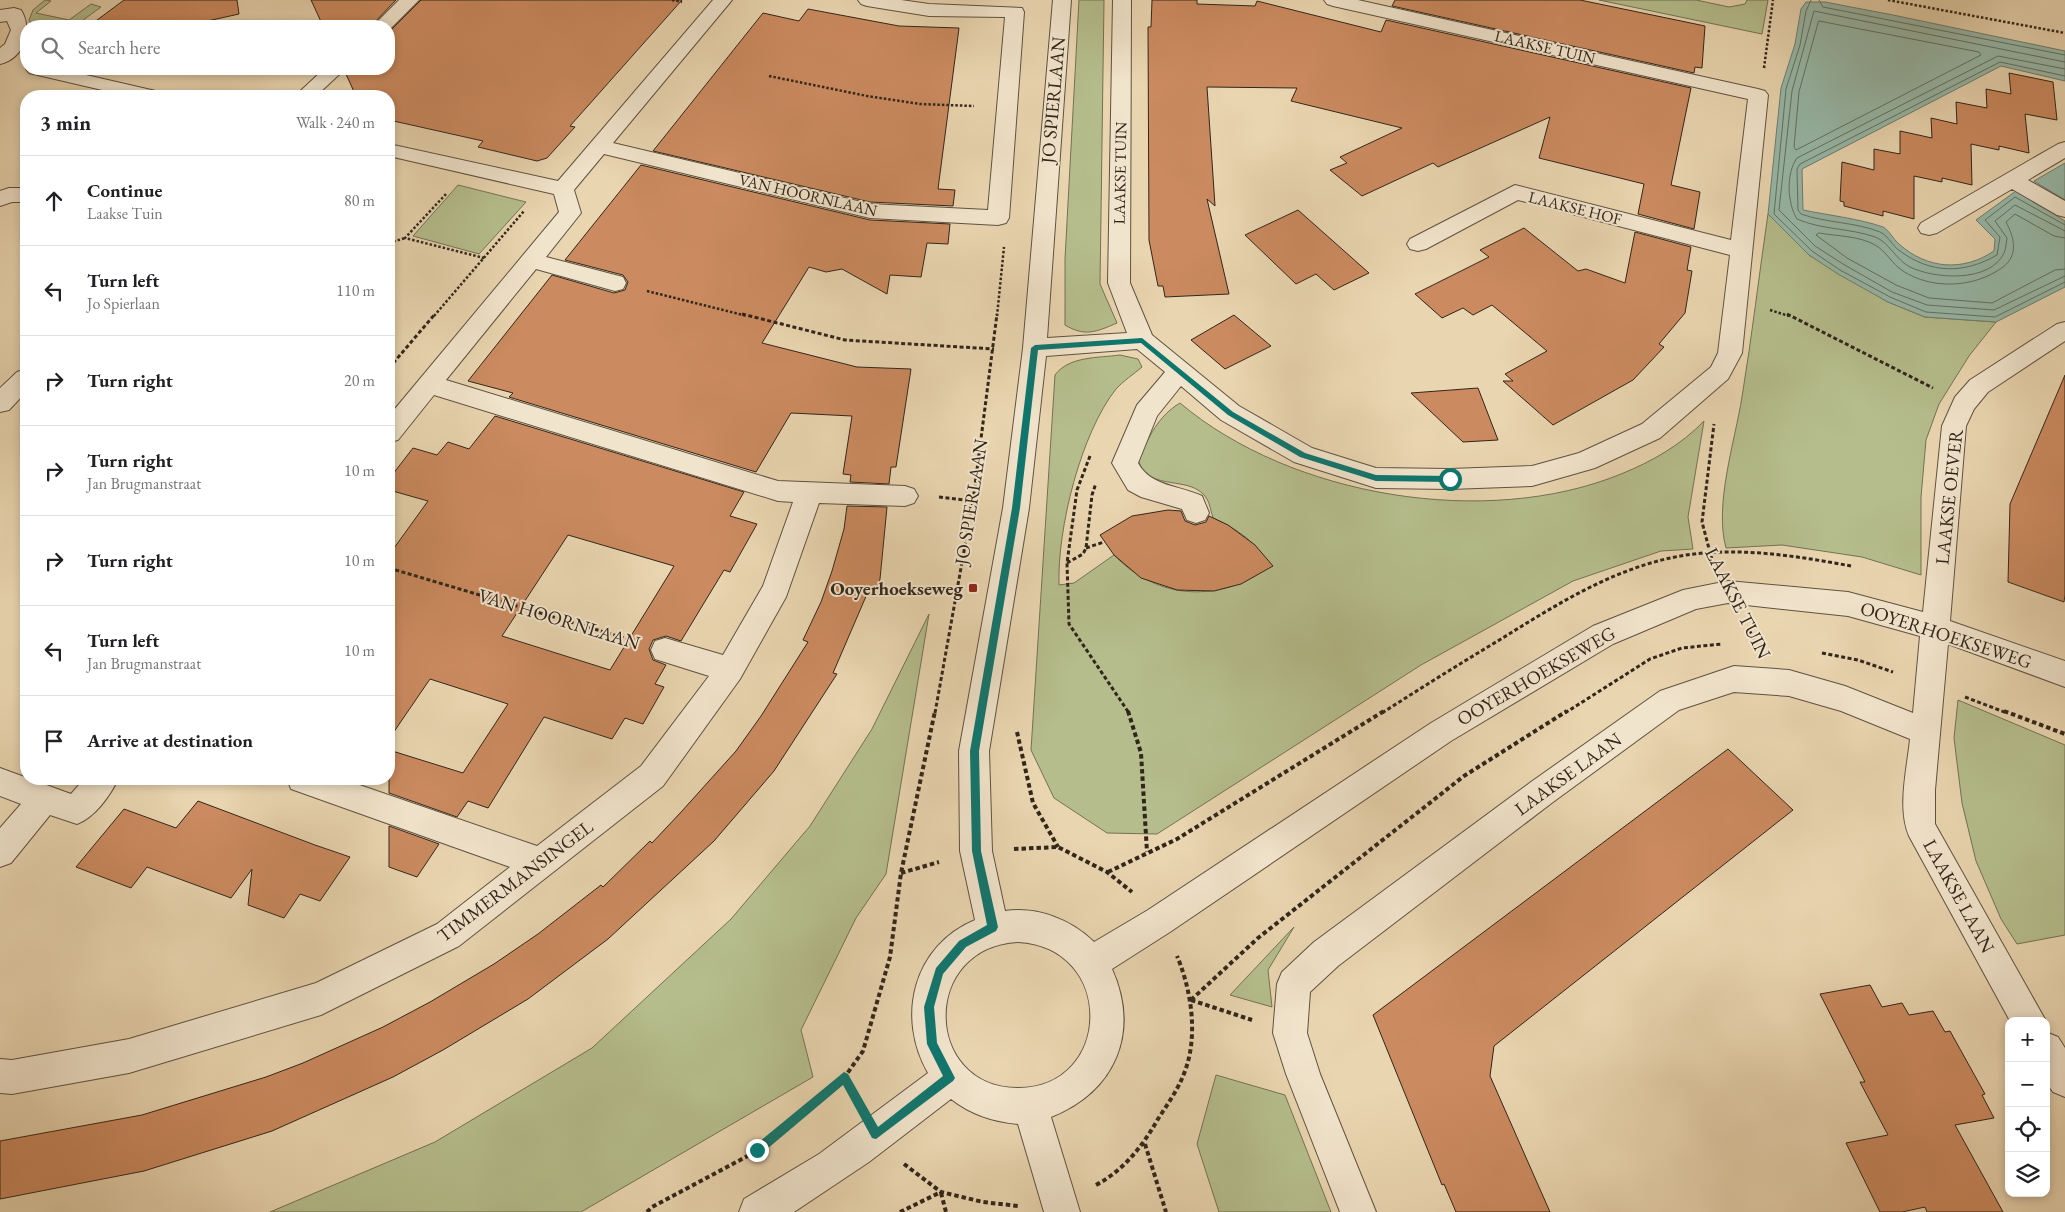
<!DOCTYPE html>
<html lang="en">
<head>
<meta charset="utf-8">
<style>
  body { margin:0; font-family:"EB Garamond",serif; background:#f6f6f6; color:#202124 }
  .controls { position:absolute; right:15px; bottom:15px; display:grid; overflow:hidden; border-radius:10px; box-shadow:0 2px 8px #0003 }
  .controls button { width:45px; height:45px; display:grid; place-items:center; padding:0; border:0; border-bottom:1px solid #e0e0e0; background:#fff; color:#202124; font:25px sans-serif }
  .stop { position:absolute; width:15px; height:15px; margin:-11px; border:4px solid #0f766e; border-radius:50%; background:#fff }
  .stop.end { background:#0f766e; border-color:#fff; box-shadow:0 1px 5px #0008 }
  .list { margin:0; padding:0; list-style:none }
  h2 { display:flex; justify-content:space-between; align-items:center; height:65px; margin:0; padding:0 20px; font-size:21px }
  h2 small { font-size:16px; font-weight:400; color:#757577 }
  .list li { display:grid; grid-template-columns:32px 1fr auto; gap:15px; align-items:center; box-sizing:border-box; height:90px; padding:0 20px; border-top:1px solid #e0e0e0 }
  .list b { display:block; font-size:19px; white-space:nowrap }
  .list p { margin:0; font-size:16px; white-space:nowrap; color:#757577 }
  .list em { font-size:16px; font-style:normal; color:#757577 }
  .icon { flex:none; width:28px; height:28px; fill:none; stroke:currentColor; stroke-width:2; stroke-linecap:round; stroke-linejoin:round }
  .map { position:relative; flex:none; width:2065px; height:1212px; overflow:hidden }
  .search { position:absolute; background:#fff; box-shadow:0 2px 8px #0003; left:20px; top:20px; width:375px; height:55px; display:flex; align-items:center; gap:12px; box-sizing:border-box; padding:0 18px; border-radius:20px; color:#757577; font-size:19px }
  .panel { position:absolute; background:#fff; box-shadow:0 2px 8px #0003; left:20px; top:90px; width:375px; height:695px; border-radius:20px }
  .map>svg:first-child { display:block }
</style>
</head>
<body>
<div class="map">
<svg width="2065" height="1212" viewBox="0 0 2065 1212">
  <rect width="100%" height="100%" fill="#e9d5b0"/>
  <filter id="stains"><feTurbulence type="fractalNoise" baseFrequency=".004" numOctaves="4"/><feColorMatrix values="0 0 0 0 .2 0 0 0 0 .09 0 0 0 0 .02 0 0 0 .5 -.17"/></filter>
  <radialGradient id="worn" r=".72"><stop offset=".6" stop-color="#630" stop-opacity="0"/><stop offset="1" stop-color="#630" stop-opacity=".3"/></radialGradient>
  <path fill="#b5bd8c" stroke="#737254" d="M45,0l6,1 -15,12 33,7 22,-16 10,3 -26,19h-43l-3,-6 4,-10z
    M1079,0h25l-4,284 17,39c-21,9 -32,14 -52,2v-66z
    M1599,0h97l33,7 16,-3 2,-4h21l-6,34z
    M458,185l68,17 -47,52 -66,-18z
    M1768,214l41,41 79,47 37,15 71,5 -27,34 -30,48 -13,36 -5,57v78l-59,-18 -80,-12 -56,3c-12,-43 9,-107 16,-151 10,-61 17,-122 26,-183z
    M1120,355l18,4 4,8c-8,7 -19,14 -26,22 -35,44 -59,140 -57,196l15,-2 40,-28c44,46 107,48 156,11 -13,-23 -32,-37 -57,-48 -2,-6 -3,-14 -6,-19 -16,-26 -58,-5 -69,-39 11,-23 20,-44 42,-57 111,94 307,126 441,71 30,-12 60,-29 83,-53l-16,96 5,32 -32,2 -88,30 -152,84 -264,169 -50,-1 -53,-35 -23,-48 24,-375c14,-19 43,-17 65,-20z
    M929,614l-43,260 -30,44 -55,112 12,47 -232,135h-311l165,-70 157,-94 139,-129 79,-93 62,-97z
    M1958,700l107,45v190l-48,9 -16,-25 -25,-58 -14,-58 -8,-65z
    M1294,927l-26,43 4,37 -42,-12z
    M1216,1075l69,20 46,117h-112l-22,-68z"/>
  <path fill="#97b9a9" stroke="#6e7e70" d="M1806,2h19l68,13 172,36v30l-64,-15 -199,103 1,41c24,5 58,9 80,17 6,3 10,12 16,17 28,25 64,28 95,7l1,-12 -19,-19 40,-29 49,30v66l-69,35 -71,-5 -37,-15 -50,-28 -29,-19 -41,-41 13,-126 14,-44 6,-35z
    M2065,163v37l-31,-19z"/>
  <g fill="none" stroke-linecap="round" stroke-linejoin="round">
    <path stroke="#647062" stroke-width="1" d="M1811,0l-5,11 -6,34 -14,44 -12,125 38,37 28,19 50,27 36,15 69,5 70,-35
      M1819,0l4,7 242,48
      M1819,21l160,31 2,3 -185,95 -2,-3 5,-55z
      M2065,62l-251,-51 -22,80 -13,119 36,36 28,18 49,28 35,13 67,5 71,-34
      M2065,69l-67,-13 -201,102c-11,15 -10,45 0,61 25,11 53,9 78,18 14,5 21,23 35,30 24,12 80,16 94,-14 2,-4 2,-10 3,-15l-12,-17 20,-16 50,26
      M2065,76l-65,-14 -200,102 -3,5 1,41 3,4c25,9 54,8 79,18 9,4 12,14 20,19 31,23 64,23 97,4l3,-18 -15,-17 30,-23 50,28
      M2065,238l-11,-2 -39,-22 -9,8c8,15 13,33 -3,45 -28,21 -71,23 -100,4 -11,-7 -17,-20 -28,-26 -15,-9 -39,-9 -56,-12l-3,2 31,23 49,27 33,13 63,5 63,-33 10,-1"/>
  </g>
  <path fill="#cb8a5f" stroke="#31261b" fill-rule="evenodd" d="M124,0h113l2,14 -54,12h-96z
    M311,0h85l-25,26h-48z
    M421,0h261l-112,126 5,1 -28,31 -10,3 -59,-14 5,-6 -94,-21v-24h-33l-11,-24 2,-3h42v-37z
    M1152,0h45v4l58,2 2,-5 124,31 5,-12 305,68 -20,97 29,7 -6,37 -56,-15 6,-30 -105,-26 11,-41 -112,50 -5,-4 -71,33 -32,-26 17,-7 -7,-6 62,-29 -111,-27 6,-13 -90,-1 8,119 -8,-7 22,95 -64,3 -2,-11h-5l-9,-46 -1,-213h3z
    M1395,0h185l125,26 -3,42 -7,-1 -1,6 -302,-67z
    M808,9l91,17 60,2 -21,161 17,1 -2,16 -83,-4 -217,-51 110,-138 36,8z
    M2009,73l44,9 4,38 -32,-6 4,39 -30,-7v4l-28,-6 1,41 -30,-7v4l-28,-6v43l-31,-8v5l-39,-10v-4l-4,-1 2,-39 32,8v-21l26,5v-23l32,7 -1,-20 26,6 -1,-22 31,6 -1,-19 25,5z
    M641,165l229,55 80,4 -2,20 -21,-1 -6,34 -31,-2 -3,19 -45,-25 -16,3 -17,-5 -47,76 95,24 54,2 -15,98h-5l-2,17 -39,-2 1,-7 -8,-1 9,-58 -61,-3 -35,59 -247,-75 4,-4 -45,-12 84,-106 62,18 11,-3 3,-8 -5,-7 -58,-15z
    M1298,210l71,63 -35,17 -18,-16 -20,10 -51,-49z
    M1524,228l54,43 8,-2 39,14 10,-51 56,15 -4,23 5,1 -7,42 -26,31 5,3 -31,33 -80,45 -50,-44h10l-8,-7 42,-23 -55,-46 -19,10 -10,-7 -21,10 -27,-24 74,-37 -9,-7z
    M1234,315l37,31 -46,23 -34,-29z
    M2065,375v220l-1,7 -56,-20 2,-78z
    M1478,388l20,52 -35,2 -52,-49z
    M495,416l249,76 -14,24 27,8 -27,48 -6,-2 -43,71 -15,-5 -13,4 -4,9 4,11 13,5 -11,19 9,3 -21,37 -18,-6 -13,21 -68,-22 -56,91 -20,-7 -11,16 -68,-24v-43l74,23 45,-69 -78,-25 -41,60v-184l39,-54 -39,-11v-11l24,-31 24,7 11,-13 21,7zM568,535l106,31 -64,104 -108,-34z
    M847,506l40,1 -7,72 -5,16 -8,-1 -34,79 4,1 -63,97 -60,70 -106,98 -80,60 -85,51 -50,27 -121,54 -128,40 -144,28v-58l142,-26 124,-38 37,-14 80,-36 47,-25 64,-38 44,-30 63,-49 2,2 47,-46 2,2 30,-32 54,-60 25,-35 47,-74 -5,-2 18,-38 11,-31 12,-42z
    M1168,510l13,1 4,10 10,4 11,-3 3,-6 19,9 27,20 18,21 -32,18 -27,7 -37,-1 -36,-12 -27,-23 -14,-20 32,-19z
    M1728,749l65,61 -299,236 -4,30 60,136h-94l-12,-28 -2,1 -69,-170z
    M198,801l117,44 35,12 -30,44 -20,-7 -16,24 -36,-13 4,-36 -21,29 -84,-31 -16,21 -55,-21 48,-58 52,19z
    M389,826l50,18 -22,33 -28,-10z
    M1870,985l12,22 20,-4 7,12 24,-4 12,21 5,-1 35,63 -3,1 12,23 -39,7 48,87h-76l-2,-5 -23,5h-22l-34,-69 42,-8 -28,-53h5l-45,-88z"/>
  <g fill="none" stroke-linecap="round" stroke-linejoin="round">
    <g stroke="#5f5240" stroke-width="2">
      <path id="minor" d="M399,0h20l-30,30v-4h-16z
        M713,0h19l-119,143 257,61 118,6 17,-193 -76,-1 -62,-10 -6,-2 -3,-4h43l28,4 93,4 2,4 -15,206 -3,5 -8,2 -128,-7 -266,-64 -30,36 7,23 -35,44 77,20 3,6 -3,6 -8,2 -79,-22 -90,111 332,101 127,5 9,3 4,7 -4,7 -9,3 -86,-3 -33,94 -46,82 -77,107 -204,160 -138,69 -192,58 -117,21 -12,-1v-34l12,1 117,-21 187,-56 121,-59 73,-57 -219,-78 -4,-10h55l195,67 104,-80 68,-90 -54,-17 -4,-9 4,-9 10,-3 58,17 40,-69 30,-84 -15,-1 -344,-106 -36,45 -9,2v-26l170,-204 -5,-18 -165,-38v-12l169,37z
        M1053,0h18l-24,338 80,-5 -19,-50 5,-283h18l-1,283 22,52 87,71 73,42 64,20 74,1 82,-3 47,-13 63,-29 69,-57 7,-14 12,-98 -212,-55 -92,49 -8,2 -8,-2 -3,-5 3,-5 105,-54 216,55 17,-141 -415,-93 -6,-2 -3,-4h34l400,89 7,2 3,4 -26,258 -14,26 -68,59 -65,30 -63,18 -82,3 -74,-1 -82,-26 -73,-42 -40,-34 -24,30 -19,47c13,24 41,22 64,33l7,17 -4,7 -9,3 -9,-3 -5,-11 -41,-12 -13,-7 -16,-27 25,-58 28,-33 -28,-23 -91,7 -17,152 -40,243 3,100 13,60c32,-5 67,9 89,31l54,-32 283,-187 162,-97 90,-36 45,-9 120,11 75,20 19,-186 13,-29 15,-17 87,-56 8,-2v19l-77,51 -14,17 -8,17 -16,195 115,40v26l-117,-43 -13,146v34l111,197h-36l-101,-185c-12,-28 -2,-67 1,-97l-69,-28 -52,-15 -55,-4 -55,18 -126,92 -215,164 -28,26 -3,41 13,41 56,138h-36l-54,-138 -13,-41 4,-49 5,-12 32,-30 217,-160 129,-91 74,-25 55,4 56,16 68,27 7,-77 -72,-20 -120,-13 -32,6 -83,35 -162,97 -281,191 -58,37c28,63 4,122 -61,148l29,95h-36l-26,-88c-24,-2 -48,-10 -67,-25l-82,63 -75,50h-55l5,-13 75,-45 109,-81c-32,-56 -15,-127 47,-153l-15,-69 -1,-100 44,-243 20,-160zM1018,942c98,5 95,146 0,146 -95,0 -98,-141 0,-146z
        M14,8l7,2c12,19 4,48 -21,54v-16l5,-4 6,-14 -4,-9 -7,1v-12z
        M26,69h34l100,23 3,4h-35l-99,-23z
        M324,69h21l-29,27h-21z
        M2065,142v16l-37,22 37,21v16l-8,-2 -45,-26 -75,44 -8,2 -8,-2 -3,-5 3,-5 137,-79z
        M9,188h17v14h-14l-12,4v-15z
        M26,369v23l-17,18 -9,2v-24l17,-16z
        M0,768l71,26 13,-15h34c-8,17 -23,38 -41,45l-27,-9 -39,48 -11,4v-39l21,-24 -21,-8z
        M2046,1032l12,5 7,11v49l-12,-5 -7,-10z"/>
    </g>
    <path stroke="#31261b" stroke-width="2.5" stroke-dasharray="2.5 2" stroke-linecap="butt" d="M672,0l10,2
      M1888,0l177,33
      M1764,68l9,-68
      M769,76l98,20 53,8 54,2
      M446,194l-41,44 79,20
      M389,243l16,-5
      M647,291l100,25
      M1770,310l19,6
      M434,316l90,-105
      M997,316l7,-69"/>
    <path stroke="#31261b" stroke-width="3" stroke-dasharray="4 2.5" stroke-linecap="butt" d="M742,314l103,26 149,9
      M1787,314l146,74
      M389,368l46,-54
      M1090,456l-13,34 -10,73 2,61 60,89
      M939,497l34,4
      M1086,548l18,-6
      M1712,560l-10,-38 12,-98
      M1067,563l16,-9 3,-6 6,-53 4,-12
      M389,568l242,72
      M1749,630l8,14
      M1822,653l36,7 35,12
      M1965,697l42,16
      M935,713l38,-212 24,-187
      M1382,713c39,-25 79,-50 119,-74 58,-36 116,-73 185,-84 55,-8 111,1 165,11
      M1565,713l85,-54 32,-11 40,-4"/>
    <path stroke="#31261b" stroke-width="4" stroke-dasharray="4.5 3" stroke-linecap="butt" d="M1128,711l13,42 6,99
      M2004,711l61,23
      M1017,732l16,71 25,44
      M1014,849l44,-2 49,25 25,20
      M1108,872l69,-33 207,-128
      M901,873l38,-11
      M1191,1000l67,-62 206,-162 103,-65
      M1191,1000l61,20
      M856,1098l-12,-20 19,-27 27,-94 11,-84 34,-162
      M1145,1144l21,68
      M904,1164l37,28 42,10 35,4
      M1096,1185c28,-15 46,-38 62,-66 9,-14 19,-28 25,-43 16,-37 9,-84 -6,-120
      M941,1193l5,19
      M647,1212l5,-5 105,-56 87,-73
      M900,1212l41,-20"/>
    <use href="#minor" fill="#f1e4cc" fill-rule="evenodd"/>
  </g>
  <path fill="#0f766e" d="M1142,338l91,74 72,41 71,22 74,1 4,3 -4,3 -74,-1 -76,-24 -72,-42 -87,-72 -103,7 -18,158 -41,243 2,100 17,76 -2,4 -30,16 -23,27 -9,33 3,36 18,35 -2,3 -77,58 -4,-1 -29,-53 -82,69h-8v-7l91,-75 4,2 30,53 65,-51 -16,-32 -3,-37 12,-39 23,-27 28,-16 -15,-74 -2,-100 42,-243 19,-160 4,-3z"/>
  <rect fill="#8f2418" stroke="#f1e4cc" stroke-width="2" x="968" y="583" width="10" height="10" rx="2.5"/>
  <g text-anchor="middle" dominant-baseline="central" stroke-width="4" stroke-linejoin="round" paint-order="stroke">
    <g font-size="16" fill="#31261b" stroke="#f1e4cc">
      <text transform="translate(1545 47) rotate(13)">LAAKSE TUIN</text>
      <text transform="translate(1120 173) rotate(-89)">LAAKSE TUIN</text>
      <text transform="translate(808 195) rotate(13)">VAN HOORNLAAN</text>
      <text transform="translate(1575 208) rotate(14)">LAAKSE HOF</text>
    </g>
    <g font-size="19" fill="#31261b" stroke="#f1e4cc">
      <text transform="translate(1053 100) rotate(-85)">JO SPIERLAAN</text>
      <text transform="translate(1949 497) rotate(-84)">LAAKSE OEVER</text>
      <text transform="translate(971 502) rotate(-81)">JO SPIERLAAN</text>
      <text transform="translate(1738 603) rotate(63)">LAAKSE TUIN</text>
      <text transform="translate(559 619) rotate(17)">VAN HOORNLAAN</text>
      <text transform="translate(1946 635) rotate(18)">OOYERHOEKSEWEG</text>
      <text transform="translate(1536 676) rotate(-30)">OOYERHOEKSEWEG</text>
      <text transform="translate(1568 774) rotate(-36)">LAAKSE LAAN</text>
      <text transform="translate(515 881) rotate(-37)">TIMMERMANSINGEL</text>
      <text transform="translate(1959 896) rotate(61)">LAAKSE LAAN</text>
    </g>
    <g font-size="19" font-weight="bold" fill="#31261b" stroke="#f1e4cc" text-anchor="end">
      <text x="963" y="588">Ooyerhoekseweg</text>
    </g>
  </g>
  <rect width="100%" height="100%" filter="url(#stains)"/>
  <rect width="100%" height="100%" fill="url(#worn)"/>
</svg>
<div class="controls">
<button>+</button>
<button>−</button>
<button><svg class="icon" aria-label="locate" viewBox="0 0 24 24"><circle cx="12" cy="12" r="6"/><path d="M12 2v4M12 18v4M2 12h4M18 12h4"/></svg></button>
<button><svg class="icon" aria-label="layers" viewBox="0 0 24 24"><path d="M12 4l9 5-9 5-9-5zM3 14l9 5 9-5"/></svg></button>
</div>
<div class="stop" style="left:1450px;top:479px"></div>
<div class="stop end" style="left:757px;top:1150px"></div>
<div class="search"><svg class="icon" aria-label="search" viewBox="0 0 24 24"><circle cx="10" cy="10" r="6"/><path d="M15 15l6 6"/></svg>Search here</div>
<section class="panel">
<h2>3 min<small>Walk · 240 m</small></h2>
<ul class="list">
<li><svg class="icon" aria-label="ahead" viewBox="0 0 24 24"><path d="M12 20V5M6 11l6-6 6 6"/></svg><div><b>Continue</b><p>Laakse Tuin</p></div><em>80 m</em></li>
<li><svg class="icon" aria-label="left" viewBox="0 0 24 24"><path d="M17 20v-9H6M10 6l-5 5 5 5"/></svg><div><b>Turn left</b><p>Jo Spierlaan</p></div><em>110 m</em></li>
<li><svg class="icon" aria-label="right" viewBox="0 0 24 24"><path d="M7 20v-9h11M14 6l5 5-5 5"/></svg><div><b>Turn right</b></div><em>20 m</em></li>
<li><svg class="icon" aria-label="right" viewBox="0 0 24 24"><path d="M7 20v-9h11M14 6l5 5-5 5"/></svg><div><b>Turn right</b><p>Jan Brugmanstraat</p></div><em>10 m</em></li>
<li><svg class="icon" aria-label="right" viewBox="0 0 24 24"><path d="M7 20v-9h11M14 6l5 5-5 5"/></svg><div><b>Turn right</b></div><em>10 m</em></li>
<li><svg class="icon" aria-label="left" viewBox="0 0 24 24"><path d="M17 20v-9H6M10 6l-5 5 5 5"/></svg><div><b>Turn left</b><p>Jan Brugmanstraat</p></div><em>10 m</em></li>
<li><svg class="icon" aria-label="arrive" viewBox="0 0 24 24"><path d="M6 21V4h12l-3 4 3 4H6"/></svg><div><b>Arrive at destination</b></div></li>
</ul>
</section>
</div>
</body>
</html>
